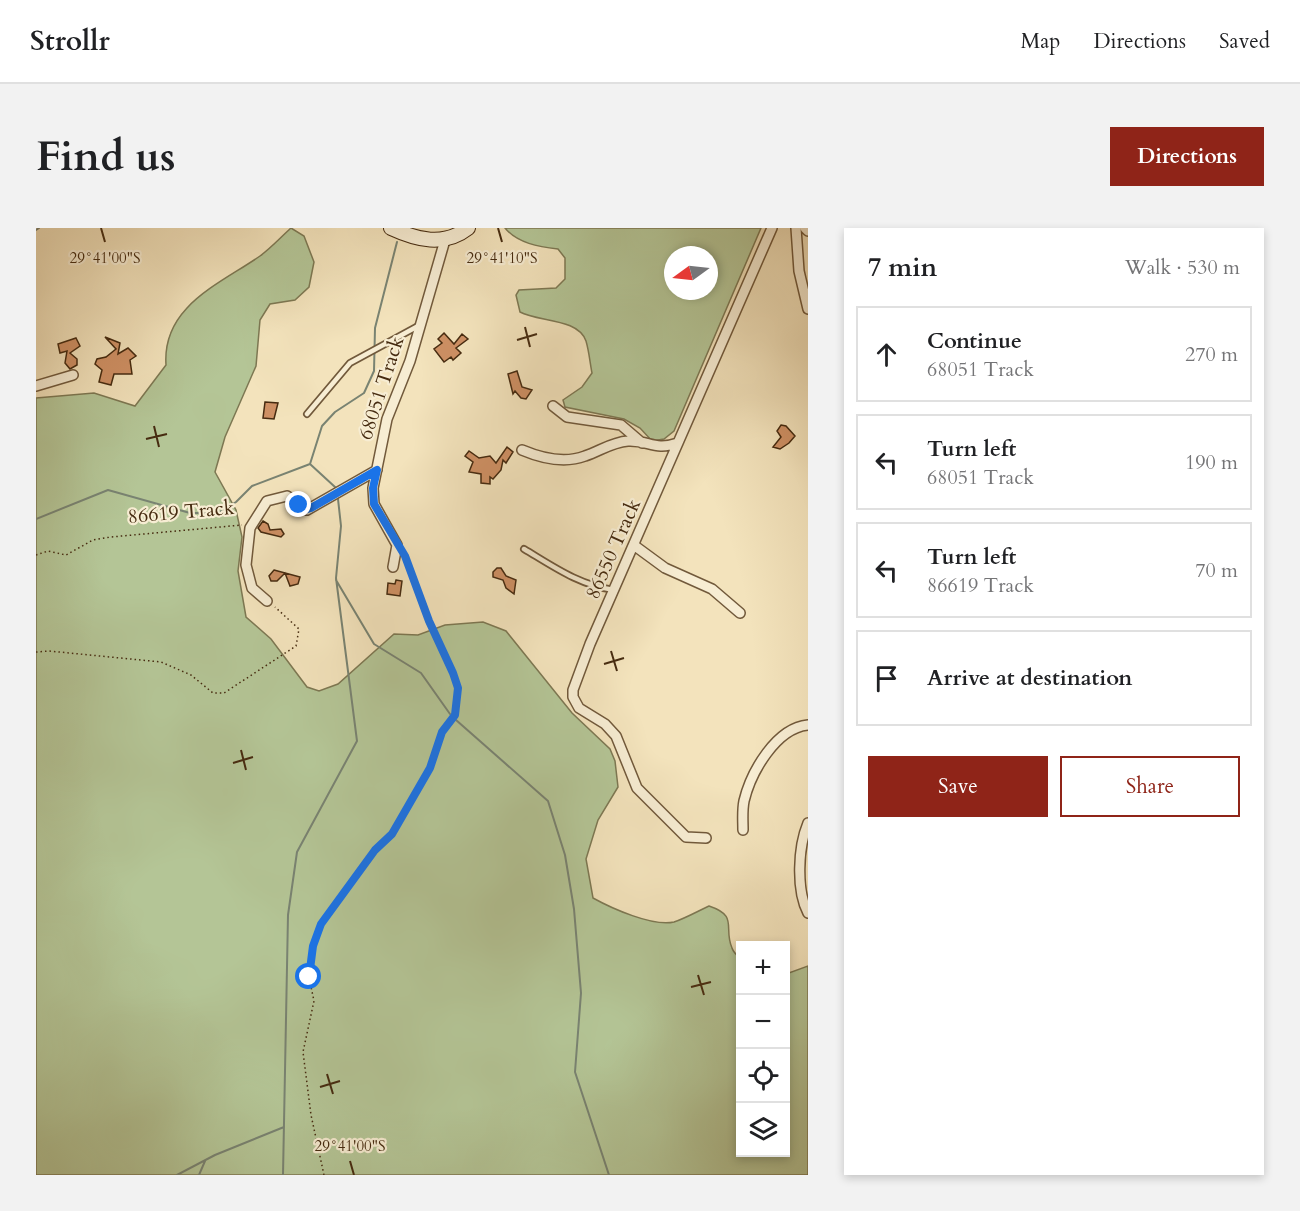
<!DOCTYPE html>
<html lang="en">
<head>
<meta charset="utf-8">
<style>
  body { margin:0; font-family:Cardo,serif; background:#f2f2f2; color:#202124 }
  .controls { position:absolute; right:18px; bottom:18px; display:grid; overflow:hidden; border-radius:0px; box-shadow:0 3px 9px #0003 }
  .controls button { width:54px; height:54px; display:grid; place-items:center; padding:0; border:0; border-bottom:2px solid #e0e0e0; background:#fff; color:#202124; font:30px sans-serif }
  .compass { position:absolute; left:628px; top:18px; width:54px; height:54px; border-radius:50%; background:#fff; box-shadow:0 3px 9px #0003; rotate:255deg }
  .stop { position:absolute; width:18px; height:18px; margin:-14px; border:4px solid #1a73e8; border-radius:50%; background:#fff }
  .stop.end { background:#1a73e8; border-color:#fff; box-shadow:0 2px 6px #0008 }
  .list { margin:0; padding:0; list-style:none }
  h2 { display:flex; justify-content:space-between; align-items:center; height:78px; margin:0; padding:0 24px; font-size:26px }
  h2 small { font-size:20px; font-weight:400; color:#757577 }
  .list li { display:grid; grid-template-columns:39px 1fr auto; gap:18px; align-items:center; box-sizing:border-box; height:96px; margin:0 12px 12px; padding:0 12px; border:2px solid #e0e0e0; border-radius:0px }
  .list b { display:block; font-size:22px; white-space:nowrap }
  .list p { margin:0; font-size:20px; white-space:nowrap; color:#757577 }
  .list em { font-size:20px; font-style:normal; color:#757577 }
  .actions { display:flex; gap:12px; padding:18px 24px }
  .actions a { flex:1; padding:14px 0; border:2px solid #8f2418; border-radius:0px; text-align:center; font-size:21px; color:#8f2418 }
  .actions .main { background:#8f2418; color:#fff }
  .icon { flex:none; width:33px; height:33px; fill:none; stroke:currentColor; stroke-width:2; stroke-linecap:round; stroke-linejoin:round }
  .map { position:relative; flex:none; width:772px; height:947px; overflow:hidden; border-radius:0px }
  header { display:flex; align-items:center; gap:36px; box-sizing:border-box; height:84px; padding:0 30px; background:#fff; border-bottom:2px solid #e0e0e0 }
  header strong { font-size:28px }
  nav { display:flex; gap:33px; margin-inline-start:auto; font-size:21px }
  .intro { display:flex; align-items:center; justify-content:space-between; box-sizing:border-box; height:144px; padding:0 36px }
  h1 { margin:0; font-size:42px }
  .button { padding:15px 27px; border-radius:0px; background:#8f2418; color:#fff; font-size:21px; font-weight:700 }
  main { display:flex; gap:36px; padding:0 36px }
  aside { flex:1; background:#fff; border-radius:0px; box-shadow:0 3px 9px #0003 }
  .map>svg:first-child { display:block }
</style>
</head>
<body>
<header>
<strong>Strollr</strong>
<nav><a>Map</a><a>Directions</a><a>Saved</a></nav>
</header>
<div class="intro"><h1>Find us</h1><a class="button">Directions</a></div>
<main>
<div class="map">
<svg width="772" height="947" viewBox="0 0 772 947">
  <rect width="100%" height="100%" fill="#f3e3bc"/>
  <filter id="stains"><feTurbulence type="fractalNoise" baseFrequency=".00333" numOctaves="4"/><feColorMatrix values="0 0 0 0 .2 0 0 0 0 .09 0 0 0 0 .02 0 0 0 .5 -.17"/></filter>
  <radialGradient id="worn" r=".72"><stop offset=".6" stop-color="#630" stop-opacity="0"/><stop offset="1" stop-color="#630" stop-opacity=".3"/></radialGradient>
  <path fill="#b4c596" stroke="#7d7853" stroke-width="1.5" fill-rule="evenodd" d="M255,0l13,8 10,26 -5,25 -14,13 -25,4 -10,16 -4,46 -31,71 -10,35 21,38 6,27 -4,34 8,46 25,22 36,48 12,4 19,-7 56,-50 24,1 27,-10 38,-3 23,9 66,82 38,36 5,12 3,26 -20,33 -12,39 7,39c18,10 60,29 81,24 12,-4 24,-11 35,-16 30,10 14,21 23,42 1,4 6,8 8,11v193h46v-178l22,-8v209h-772v-777l58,-5 41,13 31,-41c-4,-59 54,-81 94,-109 11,-8 21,-19 31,-28z
    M469,0h256l-87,203 -10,8 -12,2 -12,-13 -16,-9 -59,-12 -2,-7 19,-13 10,-14c-2,-10 -3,-22 -6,-32 -8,-23 -48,-19 -66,-29l-4,-17 3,-5 37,-2 9,-9v-21l-7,-9c-19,-2 -41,-6 -53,-21zM637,27h36v36h-36z"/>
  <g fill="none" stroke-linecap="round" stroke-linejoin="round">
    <path stroke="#798372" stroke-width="2" d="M0,2l3,-2
      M299,259l-25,-23 12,-38 13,-14 29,-19 10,-22 1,-43 22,-86
      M0,291l72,-29 82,23h28l18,-11 16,-16 58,-22
      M300,352l38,64 47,29 29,41
      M420,492l92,81 17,54 9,54 7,84 -6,79 34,103
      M141,947l38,-20 69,-28
      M163,947l6,-14
      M247,947l5,-260 9,-63 60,-111 -21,-163 5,-52 -3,-27"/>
  </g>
  <path fill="#ce9064" stroke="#462b10" stroke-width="1.5" d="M408,105l10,11 8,-10 6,5 -12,9 5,5 -8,7 -2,-3 -7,5 -10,-13 8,-6 -4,-4z
    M69,109l15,6 -2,11 10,-6 8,8 -6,4 2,14h-18l-3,11 -12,-3 3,-12 -7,-6 2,-5 9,-2 10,-8z
    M40,110l4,8 -10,7 7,6v6l-7,4 -5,-6 2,-12 -7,2 -2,-9z
    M481,143l5,16 10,3 -6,9 -5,-1 -6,-7 -2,3 -5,-20z
    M229,174l13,1 -4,16 -11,-1z
    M745,197l5,1 9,10 -6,7 -9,6 -7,-2 8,-10 -4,-6z
    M471,219l6,5 -7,11 -3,-3 -2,10 -8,9 -3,-2v7l-9,-1v-9l-12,-2 4,-10 -8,-6 4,-5 10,7 11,-2 6,7z
    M227,293l5,3 2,6 11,-1 3,5 -3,3 -20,-5 -3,-4z
    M461,340h4l5,8 10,4 -2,14 -8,-6 -3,-8 -10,-3v-5z
    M238,342l26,7 -2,7 -8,2 -5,-13 -8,8h-6l-2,-5z
    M360,352l6,1 -2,15 -13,-2 1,-11 7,1z"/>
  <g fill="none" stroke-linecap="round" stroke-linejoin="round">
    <g stroke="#71593b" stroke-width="8">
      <path id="lane" d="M271,186l43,-51 70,-38
        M488,321c30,18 55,36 90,41"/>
    </g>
    <g stroke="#71593b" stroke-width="12">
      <path id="street" d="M760,0l3,43 9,38
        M769,0l3,3
        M0,158l37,-11
        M517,178l14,11 54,8 21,18
        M486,222c19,8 42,14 63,6 15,-5 27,-14 43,-15 21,-1 26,10 50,2
        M599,318l30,22 47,21 28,24
        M357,339l4,-22 -23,-41 -1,-16 14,-69 23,-58 35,-121
        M231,373l-15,-13 -6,-23 4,-37 17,-27 20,-5 20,14 70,-40
        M772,595c-10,24 -12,67 0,90
        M707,602c0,-9 -1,-19 1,-29 7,-29 32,-73 64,-76
        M670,610l-20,-1 -49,-49 -21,-52 -11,-12 -26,-16 -6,-11v-7l17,-46 182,-416"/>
    </g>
    <g stroke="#462b10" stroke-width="16">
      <path id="secondary" d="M355,0c26,12 53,19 77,0"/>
    </g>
    <path stroke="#462b10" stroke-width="1.5" stroke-dasharray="1.5 3" stroke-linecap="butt" d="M0,327l12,-4 18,4 27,-15 18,-3 131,-12
      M0,424l13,-1 112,11 30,13 22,18h11l72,-47 3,-17 -24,-22
      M288,947l-13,-60 -8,-63 11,-51 -5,-24 4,-31 20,-40 42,-56 17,-16 17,-28 21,-38 12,-36 13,-17 3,-27 -11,-31 -18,-36 -24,-66"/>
    <use href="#lane" stroke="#f7edd3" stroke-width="4.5"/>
    <use href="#street" stroke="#f7edd3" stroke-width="9"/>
    <use href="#secondary" stroke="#f7edd3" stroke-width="14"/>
  </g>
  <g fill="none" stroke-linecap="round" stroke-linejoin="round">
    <path stroke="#1a73e8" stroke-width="8" d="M263,277l5,5 7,-2 66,-38 -4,18 1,16 31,52 24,65 24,52 5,15 -3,27 -13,17 -12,36 -38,66 -17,16 -54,74 -8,22 -4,31"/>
  </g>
  <path fill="none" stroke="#462b10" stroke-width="2" d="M65,0l4,14M462,0l4,14M489,99l5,20M481,112l20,-6M118,198l5,21M110,211l21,-5M575,423l6,20M568,436l20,-6M205,522l5,20M197,535l20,-6M662,747l6,20M655,759l20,-5M291,846l6,20M284,859l20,-6M314,933l4,14"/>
  <g text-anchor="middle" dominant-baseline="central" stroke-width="4.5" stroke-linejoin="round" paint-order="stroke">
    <g font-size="20" fill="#462b10" stroke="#f7edd3">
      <text transform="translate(345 160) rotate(-72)">68051 Track</text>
      <text transform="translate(145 284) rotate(-5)">86619 Track</text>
      <text transform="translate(577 321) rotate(-66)">86550 Track</text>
    </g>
  </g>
  <g font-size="15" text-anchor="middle" fill="#462b10" stroke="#f7edd3" stroke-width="4.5" stroke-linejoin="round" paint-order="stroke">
    <text x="69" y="35">29°41'00"S</text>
    <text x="466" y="35">29°41'10"S</text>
    <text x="314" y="923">29°41'00"S</text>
  </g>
  <rect width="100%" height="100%" filter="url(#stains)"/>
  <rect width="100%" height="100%" fill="url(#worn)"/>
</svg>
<div class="controls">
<button>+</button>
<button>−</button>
<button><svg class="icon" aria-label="locate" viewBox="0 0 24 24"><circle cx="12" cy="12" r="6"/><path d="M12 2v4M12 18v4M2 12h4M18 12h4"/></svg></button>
<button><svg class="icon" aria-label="layers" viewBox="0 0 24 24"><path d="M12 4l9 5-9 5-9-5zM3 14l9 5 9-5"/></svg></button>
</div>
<svg class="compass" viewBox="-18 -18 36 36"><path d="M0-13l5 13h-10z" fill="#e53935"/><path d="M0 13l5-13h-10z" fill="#757577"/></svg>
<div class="stop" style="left:273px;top:749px"></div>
<div class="stop end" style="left:263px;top:277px"></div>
</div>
<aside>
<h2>7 min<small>Walk · 530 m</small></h2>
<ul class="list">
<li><svg class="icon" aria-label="ahead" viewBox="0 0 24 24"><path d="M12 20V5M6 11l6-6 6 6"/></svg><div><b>Continue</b><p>68051 Track</p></div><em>270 m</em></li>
<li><svg class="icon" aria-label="left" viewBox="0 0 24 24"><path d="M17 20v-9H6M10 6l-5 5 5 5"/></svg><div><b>Turn left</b><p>68051 Track</p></div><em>190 m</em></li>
<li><svg class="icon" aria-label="left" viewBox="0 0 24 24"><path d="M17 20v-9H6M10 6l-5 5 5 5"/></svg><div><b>Turn left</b><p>86619 Track</p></div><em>70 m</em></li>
<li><svg class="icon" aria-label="arrive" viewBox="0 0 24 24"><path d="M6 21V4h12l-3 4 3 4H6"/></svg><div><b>Arrive at destination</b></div></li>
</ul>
<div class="actions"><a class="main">Save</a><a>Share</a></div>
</aside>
</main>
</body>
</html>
